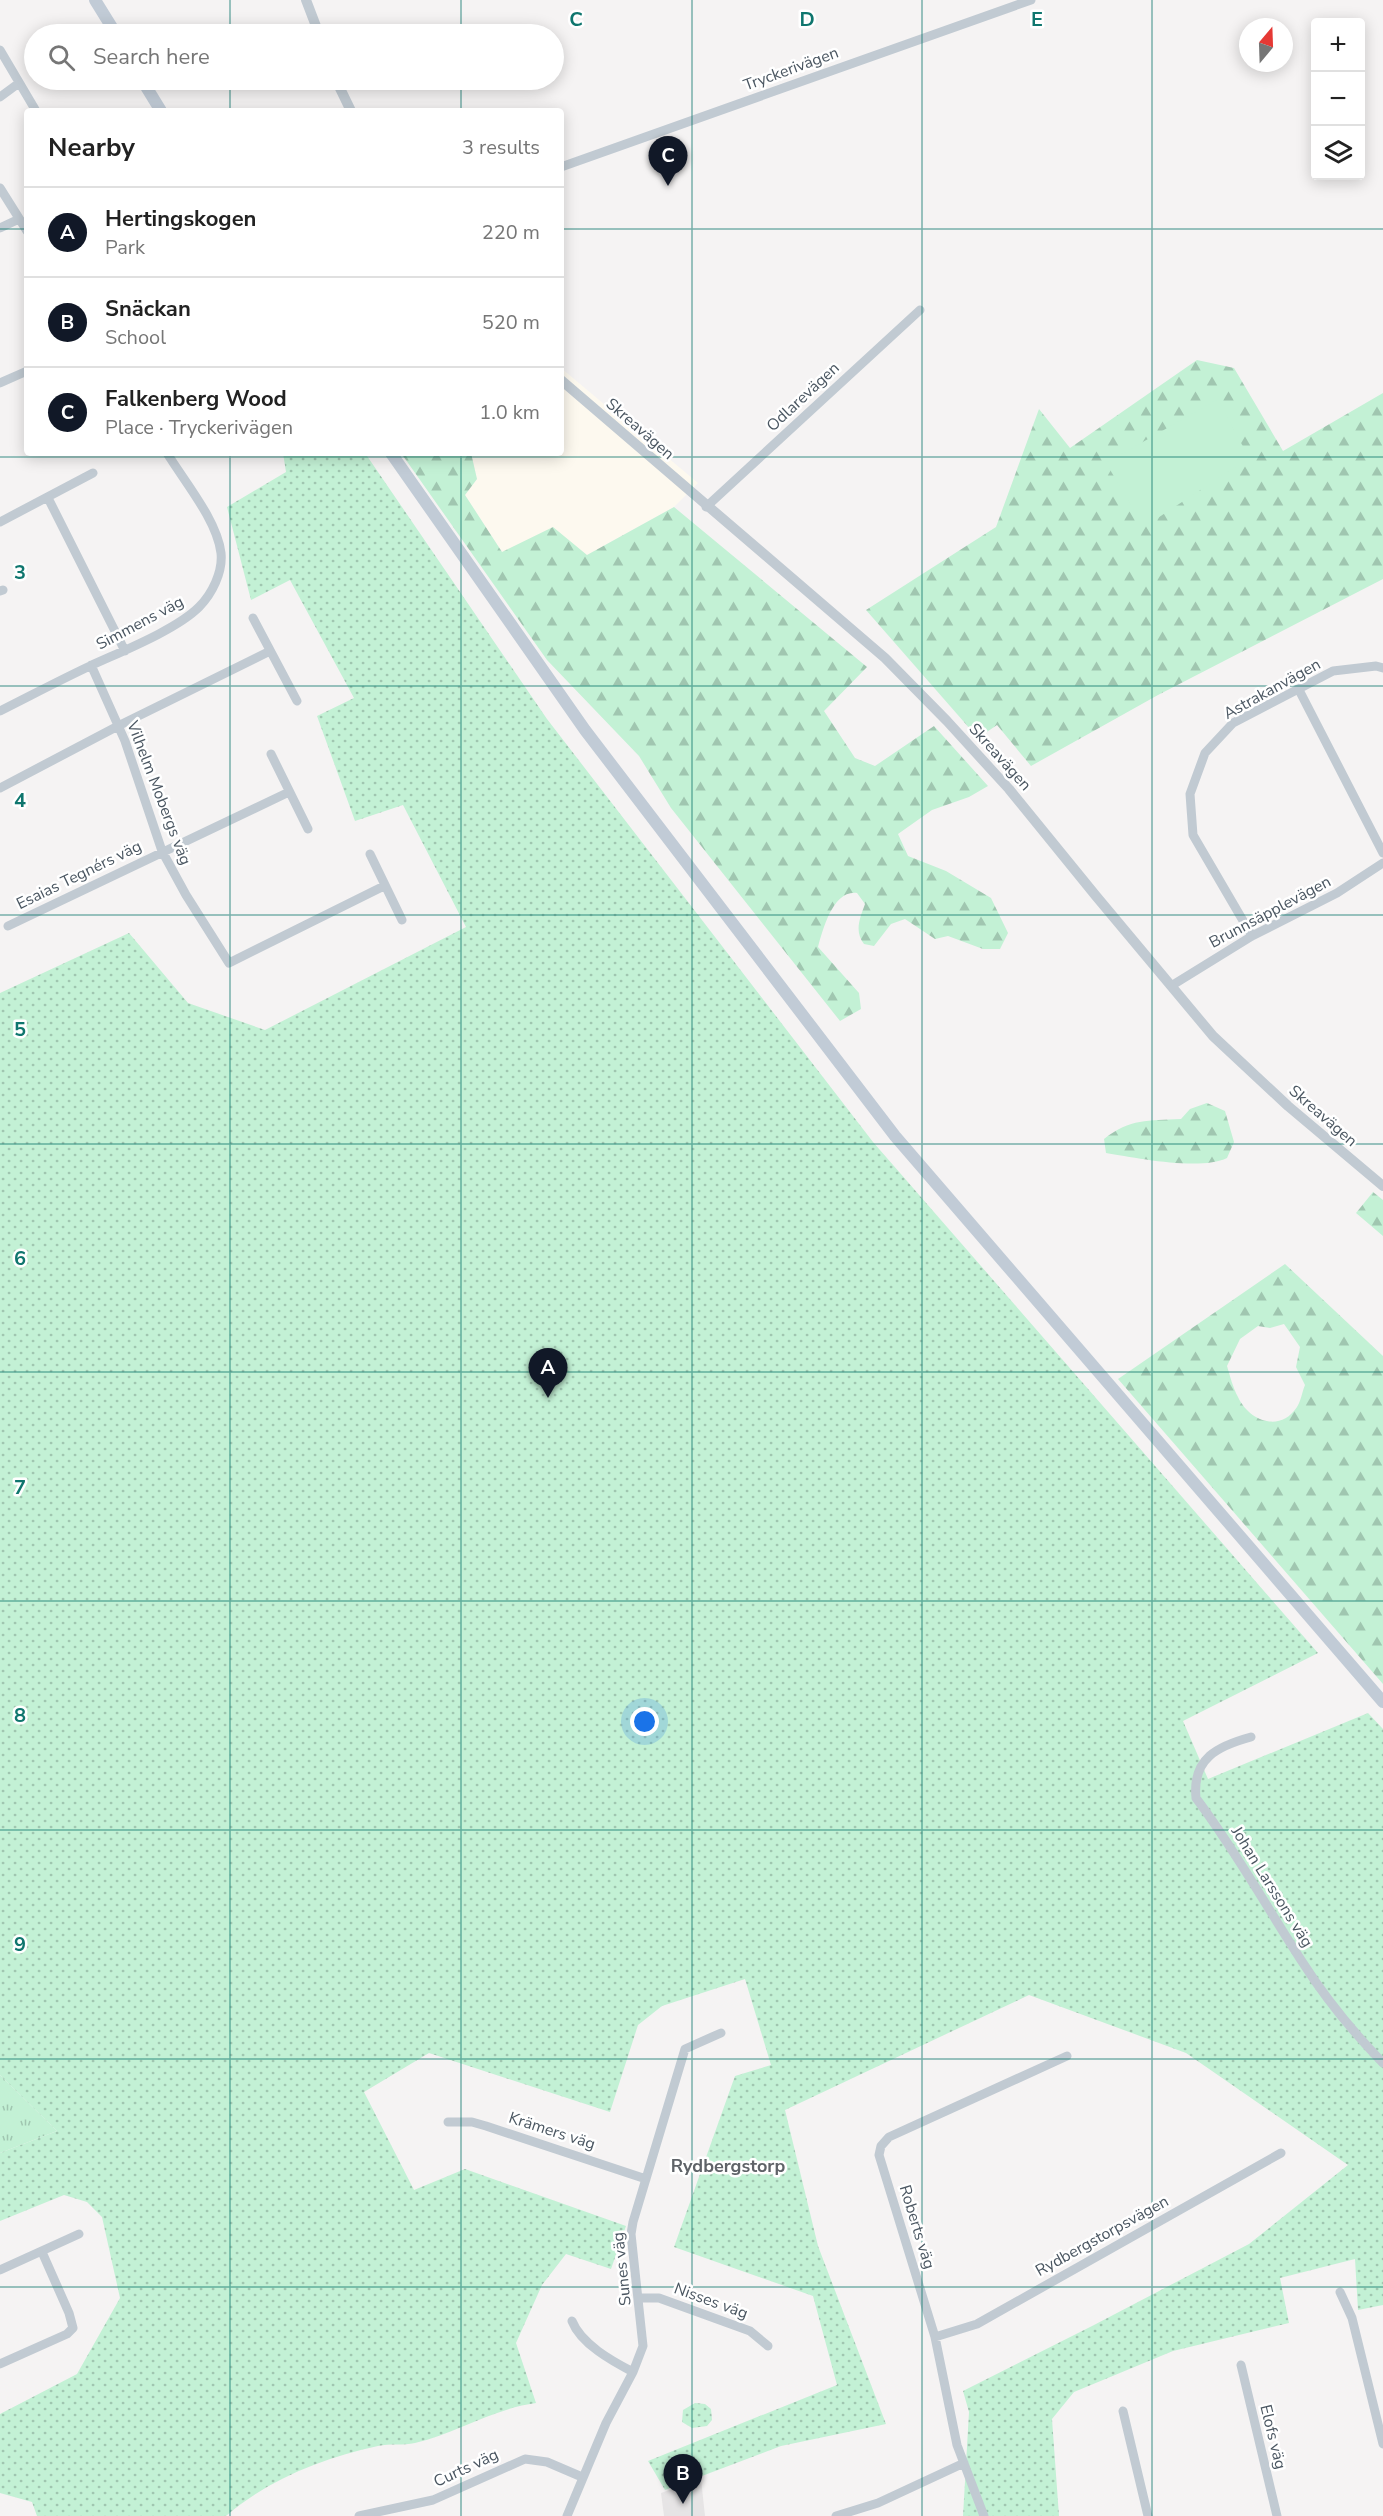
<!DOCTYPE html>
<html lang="en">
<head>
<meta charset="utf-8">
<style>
  body { margin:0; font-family:"Nunito Sans",sans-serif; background:#f2f2f2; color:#222 }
  .controls { position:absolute; right:18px; top:18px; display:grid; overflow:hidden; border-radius:6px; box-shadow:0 3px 15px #0003 }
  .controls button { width:54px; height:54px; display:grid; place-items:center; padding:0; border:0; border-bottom:2px solid #e0e0e0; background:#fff; color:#222; font:30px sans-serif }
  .compass { position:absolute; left:1239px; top:18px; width:54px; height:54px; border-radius:50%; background:#fff; box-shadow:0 3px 15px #0003; rotate:19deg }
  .you { position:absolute; left:645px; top:1722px; width:21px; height:21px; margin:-15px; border:4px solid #fff; border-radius:50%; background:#1a73e8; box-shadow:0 0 0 9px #1a73e833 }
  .badge { display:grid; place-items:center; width:39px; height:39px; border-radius:50%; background:#111827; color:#fff; font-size:20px; font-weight:700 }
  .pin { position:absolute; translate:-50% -50px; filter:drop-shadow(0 2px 3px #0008) }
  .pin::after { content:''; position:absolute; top:32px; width:21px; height:18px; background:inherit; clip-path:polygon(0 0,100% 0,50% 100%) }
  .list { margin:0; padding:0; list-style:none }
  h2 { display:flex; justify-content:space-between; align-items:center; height:78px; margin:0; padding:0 24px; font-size:26px }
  h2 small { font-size:20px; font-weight:400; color:#767676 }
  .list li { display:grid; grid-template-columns:39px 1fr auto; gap:18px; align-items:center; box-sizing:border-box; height:90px; padding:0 24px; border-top:2px solid #e0e0e0 }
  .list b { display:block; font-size:22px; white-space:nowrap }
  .list p { margin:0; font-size:20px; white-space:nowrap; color:#767676 }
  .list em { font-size:20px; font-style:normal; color:#767676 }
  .icon { flex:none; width:33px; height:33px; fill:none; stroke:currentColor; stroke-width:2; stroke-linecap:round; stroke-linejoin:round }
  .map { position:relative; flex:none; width:1383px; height:2516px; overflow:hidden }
  .search { position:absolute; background:#fff; box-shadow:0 3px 15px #0003; left:24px; top:24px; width:540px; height:66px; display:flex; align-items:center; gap:15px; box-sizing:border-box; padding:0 21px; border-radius:33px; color:#767676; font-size:22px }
  .panel { position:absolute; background:#fff; box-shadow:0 3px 15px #0003; left:24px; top:108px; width:540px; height:348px; border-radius:6px }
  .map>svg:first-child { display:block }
</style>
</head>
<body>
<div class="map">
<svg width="1383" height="2516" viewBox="0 0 1383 2516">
  <defs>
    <pattern id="grass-tufts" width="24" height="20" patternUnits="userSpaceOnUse" patternTransform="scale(1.5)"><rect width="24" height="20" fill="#c3f1d5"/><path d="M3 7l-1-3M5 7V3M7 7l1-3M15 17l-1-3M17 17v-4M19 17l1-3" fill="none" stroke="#a0c6b0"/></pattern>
    <pattern id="forest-firs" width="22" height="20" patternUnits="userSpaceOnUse" patternTransform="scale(1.5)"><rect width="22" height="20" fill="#c3f1d5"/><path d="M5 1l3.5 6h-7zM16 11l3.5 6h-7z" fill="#a0c6b0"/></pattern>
    <pattern id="park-dots" width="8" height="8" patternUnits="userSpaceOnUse" patternTransform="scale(1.5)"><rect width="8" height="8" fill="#c3f1d5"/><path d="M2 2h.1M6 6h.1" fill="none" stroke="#a0c6b0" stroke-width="1.8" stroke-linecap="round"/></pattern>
  </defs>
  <rect width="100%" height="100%" fill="#f5f3f3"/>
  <path fill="#fdf9ef" d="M561,368l137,115 -24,24 -87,48 -85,-3 -37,-57 12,-16 -6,-26h90z"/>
  <path fill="#e6e4e5" d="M701,2479l4,37h-41l-3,-23z"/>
  <path fill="url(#grass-tufts)" d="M0,2075l57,56 -57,22z"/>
  <path fill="url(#forest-firs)" fill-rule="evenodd" d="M1197,360l37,8 49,83 100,-58v186l-225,116 -127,71 -34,-41 -19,13 -112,-128 130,-83 43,-118 31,39z
    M401,453h70l6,26 -12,16 37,57 51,-25 34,28 87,-48 193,160 -43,44 31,47 20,8 59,-40 54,60 -19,11 -37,13 -34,24 10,22 38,15 45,27 17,35 -8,16h-17l-35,-13 -13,3 -30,-20 -14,5 -17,22 -10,-2c-10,-13 -4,-26 1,-40l-8,-11c-24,-3 -34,36 -39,54l41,46 2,16 -21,12 -169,-213 -32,-52 -92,-96z
    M1207,1103l18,8 9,31 -7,16c-26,13 -91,0 -121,-5l-2,-14c27,-21 43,-18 77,-20l9,-10z
    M1373,1192l10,8v36l-27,-23z
    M1285,1264l98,92v328l-265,-305zM1284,1324l16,23 -4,20 9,18c-3,7 -4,16 -8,22 -17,26 -48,14 -59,-10 -5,-9 -8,-21 -11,-31l13,-27 18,-13 12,2z"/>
  <path fill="url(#park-dots)" d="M283,453h82l182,266 326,423 445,511 -135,68 25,58 160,-66 15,16v576l-25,5 -3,-51 -75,19 9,45 -116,28 -99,41 -22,27 7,97h-96l6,-104 -6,-21 131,-66 155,-81 99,-79 -162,-112 -157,-58 -244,115 33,136 68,178 -105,22 -116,44 -17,-29 189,-76 -24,-89 -139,-49 61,-171 36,-11 -26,-86 -83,27 -24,19 -28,87 -181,-59 -65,39 50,98 51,-21 161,57 -15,43 -45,-15 -24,31 -26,58 20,60c-44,6 -79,30 -121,40 -12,3 -25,0 -37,3 -55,12 -109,33 -152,70h-189l-5,-14 -32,-9v-79l77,-40 43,-76 -18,-81 -15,-15 -23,-7 -64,26v-68l57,-22 -57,-56v-1082l129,-60 59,70 77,27 201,-103 -63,-122 -48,16 -38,-105 37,-18 -64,-118 -39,20 -24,-93 59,-35z
    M695,2403l10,1 6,5 1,11 -5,6 -15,2 -10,-6 1,-12z"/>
  <path fill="#c3f1d5" d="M1218,399l31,59 -105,69 -38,-64z"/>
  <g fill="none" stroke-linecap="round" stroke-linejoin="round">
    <path stroke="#c1cad2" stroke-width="9" d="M0,50l36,61
      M0,97l19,-14
      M561,167l470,-167
      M0,188l27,43
      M0,228l19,-9
      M0,383l27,-12
      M48,498l77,153
      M706,507l214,-197
      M0,522l93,-49
      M0,591l3,-1
      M253,618l44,83
      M91,665l34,76 37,110 24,44 43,68 155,-77
      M1299,690l84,163
      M0,711c30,-15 60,-31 90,-45 30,-14 86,-36 109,-59 13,-13 24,-35 22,-54 -4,-33 -37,-72 -54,-100
      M271,754l37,75
      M0,788l118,-62 152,-75
      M370,854l32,66
      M8,926l281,-134
      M1252,936l-59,-101 -3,-41 15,-41 28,-30 100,-52 43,-5 7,2
      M1171,986l81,-50 85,-43 46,-30
      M1251,1737c-33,9 -59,21 -55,61 40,53 71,110 107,165 23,36 51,70 80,100
      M448,2122h24l14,4 160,53
      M0,2270l79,-36
      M1340,2292l12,26 31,126
      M640,2298h19l91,33 18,15
      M572,2321c9,23 40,40 61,51
      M935,2337l42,-13 304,-171
      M0,2364l67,-30 6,-6 -4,-15 -27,-61
      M1241,2365l36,151
      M1123,2411l25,105
      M359,2516l74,-16 92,-41 22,3 35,15
      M567,2516l39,-93 27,-51 10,-26 -12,-112 2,-12 52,-173 36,-16
      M836,2516l42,-13 86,-40
      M984,2516l-27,-71 -22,-108 -56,-182 2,-9 8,-9 178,-81"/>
    <path stroke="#c1cad2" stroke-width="10" d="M306,0l13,34
      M336,80l15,31
      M561,380l324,278 62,63 62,68 87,107 117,140 75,70 95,80"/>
    <path stroke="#c1cbd6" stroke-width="12" d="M95,0l21,34
      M142,80l19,31
      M391,453l194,277 310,406 488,566"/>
  </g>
  <path fill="none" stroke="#0f766e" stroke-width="1.5" stroke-opacity="0.55" d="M230,0v34M461,0v34M692,0v2516M922,0v2516M1152,0v2516M230,80v31M461,80v31M0,229h27M561,229h822M230,453v2063M461,453v2063M0,457h1383M0,686h1383M0,915h1383M0,1144h1383M0,1372h1383M0,1601h1383M0,1830h1383M0,2059h1383M0,2287h1383"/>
  <g text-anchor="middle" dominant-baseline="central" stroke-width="5" stroke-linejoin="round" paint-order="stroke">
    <g font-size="16" fill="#4a5661" stroke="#fff">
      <text transform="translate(791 69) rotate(-20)">Tryckerivägen</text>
      <text transform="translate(803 397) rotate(-43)">Odlarevägen</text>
      <text transform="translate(640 429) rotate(41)">Skreavägen</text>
      <text transform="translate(140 623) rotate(-28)">Simmens väg</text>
      <text transform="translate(1272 689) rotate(-29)">Astrakanvägen</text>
      <text transform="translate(1000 757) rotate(48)">Skreavägen</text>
      <text transform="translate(159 793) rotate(69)">Vilhelm Mobergs väg</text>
      <text transform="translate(79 875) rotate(-26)">Esaias Tegnérs väg</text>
      <text transform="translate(1270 912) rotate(-28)">Brunnsäpplevägen</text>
      <text transform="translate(1323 1116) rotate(41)">Skreavägen</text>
      <text transform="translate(1272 1887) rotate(58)">Johan Larssons väg</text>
      <text transform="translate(552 2131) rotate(18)">Krämers väg</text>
      <text transform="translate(917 2227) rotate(73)">Roberts väg</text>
      <text transform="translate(1102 2236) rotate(-29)">Rydbergstorpsvägen</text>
      <text transform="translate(622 2269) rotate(-96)">Sunes väg</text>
      <text transform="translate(711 2301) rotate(20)">Nisses väg</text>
      <text transform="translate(1273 2437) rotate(76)">Elofs väg</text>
      <text transform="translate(466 2468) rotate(-25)">Curts väg</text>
    </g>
    <g font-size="18" font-weight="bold" fill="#5f6368" stroke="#fff">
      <text x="728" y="2166">Rydbergstorp</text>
    </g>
  </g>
  <g font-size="20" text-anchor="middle" font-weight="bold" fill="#0f766e" stroke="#fff" stroke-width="5" stroke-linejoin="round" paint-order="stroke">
    <text x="576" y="26">C</text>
    <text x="807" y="26">D</text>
    <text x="1037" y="26">E</text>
    <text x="20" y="579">3</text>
    <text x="20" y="807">4</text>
    <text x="20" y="1036">5</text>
    <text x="20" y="1265">6</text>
    <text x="20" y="1494">7</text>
    <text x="20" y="1722">8</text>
    <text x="20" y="1951">9</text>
  </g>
</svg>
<div class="controls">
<button>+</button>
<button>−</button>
<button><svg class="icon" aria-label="layers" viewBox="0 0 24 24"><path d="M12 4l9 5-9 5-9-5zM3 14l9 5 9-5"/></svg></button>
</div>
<svg class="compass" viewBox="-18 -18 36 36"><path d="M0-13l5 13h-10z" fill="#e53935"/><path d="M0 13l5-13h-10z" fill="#767676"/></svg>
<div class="you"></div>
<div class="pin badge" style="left:548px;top:1398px">A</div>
<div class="pin badge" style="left:683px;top:2504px">B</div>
<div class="pin badge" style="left:668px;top:186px">C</div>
<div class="search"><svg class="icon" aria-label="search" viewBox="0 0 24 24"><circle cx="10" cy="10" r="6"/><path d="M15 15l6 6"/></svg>Search here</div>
<section class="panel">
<h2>Nearby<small>3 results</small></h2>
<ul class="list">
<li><span class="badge">A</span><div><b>Hertingskogen</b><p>Park</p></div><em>220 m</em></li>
<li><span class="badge">B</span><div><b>Snäckan</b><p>School</p></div><em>520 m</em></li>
<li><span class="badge">C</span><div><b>Falkenberg Wood</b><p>Place · Tryckerivägen</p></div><em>1.0 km</em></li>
</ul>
</section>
</div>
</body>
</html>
